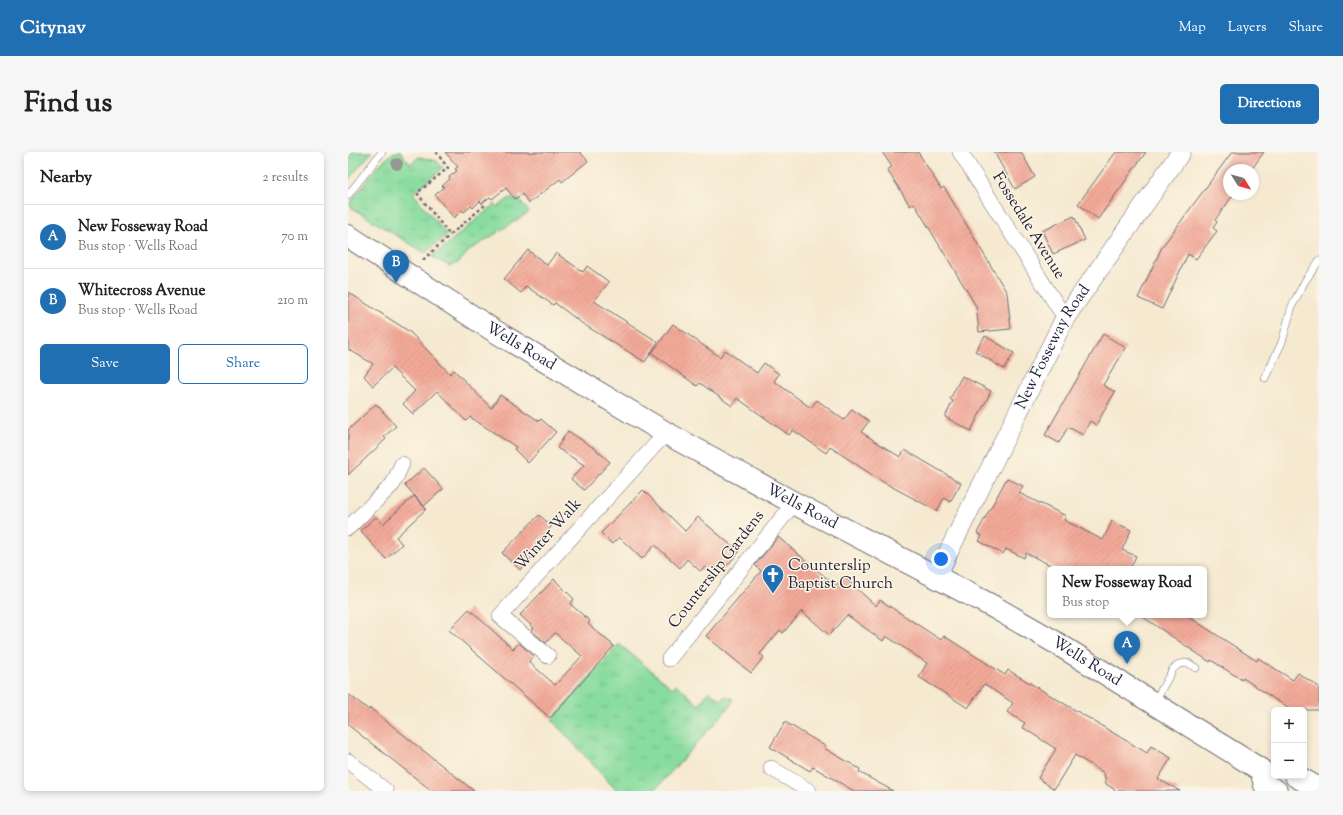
<!DOCTYPE html>
<html lang="en">
<head>
<meta charset="utf-8">
<style>
  body { margin:0; font-family:"Sorts Mill Goudy",serif; background:#f6f6f6; color:#222 }
  .controls { position:absolute; right:12px; bottom:12px; display:grid; overflow:hidden; border-radius:6px; box-shadow:0 2px 6px #0003 }
  .controls button { width:36px; height:36px; display:grid; place-items:center; padding:0; border:0; border-bottom:1px solid #e0e0e0; background:#fff; color:#222; font:20px sans-serif }
  .compass { position:absolute; left:875px; top:12px; width:36px; height:36px; border-radius:50%; background:#fff; box-shadow:0 2px 6px #0003; rotate:127deg }
  .you { position:absolute; left:593px; top:407px; width:14px; height:14px; margin:-10px; border:3px solid #fff; border-radius:50%; background:#1a73e8; box-shadow:0 0 0 6px #1a73e833 }
  .badge { display:grid; place-items:center; width:26px; height:26px; border-radius:50%; background:#1f6fb2; color:#fff; font-size:13px; font-weight:700 }
  .pin { position:absolute; translate:-50% -33px; filter:drop-shadow(0 1px 2px #0008) }
  .pin::after { content:''; position:absolute; top:21px; width:14px; height:12px; background:inherit; clip-path:polygon(0 0,100% 0,50% 100%) }
  .popup { position:absolute; left:699px; top:414px; width:160px; height:52px; box-sizing:border-box; display:grid; place-content:center; border-radius:6px; background:#fff; filter:drop-shadow(0 1px 3px #0005); font-size:13px; white-space:nowrap; color:#767676 }
  .popup b { font-size:15px; color:#222 }
  .popup::after { content:''; position:absolute; left:50%; top:100%; margin-left:-8px; border:8px solid transparent; border-top-color:#fff }
  .list { margin:0; padding:0; list-style:none }
  h2 { display:flex; justify-content:space-between; align-items:center; height:52px; margin:0; padding:0 16px; font-size:17px }
  h2 small { font-size:13px; font-weight:400; color:#767676 }
  .list li { display:grid; grid-template-columns:26px 1fr auto; gap:12px; align-items:center; box-sizing:border-box; height:64px; padding:0 16px; border-top:1px solid #e0e0e0 }
  .list b { display:block; font-size:15px; white-space:nowrap }
  .list p { margin:0; font-size:13px; white-space:nowrap; color:#767676 }
  .list em { font-size:13px; font-style:normal; color:#767676 }
  .actions { display:flex; gap:8px; padding:12px 16px }
  .actions a { flex:1; padding:9px 0; border:1px solid #1f6fb2; border-radius:6px; text-align:center; font-size:14px; color:#1f6fb2 }
  .actions .main { background:#1f6fb2; color:#fff }
  .map { position:relative; flex:none; width:971px; height:639px; overflow:hidden; border-radius:6px }
  header { display:flex; align-items:center; gap:24px; box-sizing:border-box; height:56px; padding:0 20px; background:#1f6fb2; color:#fff }
  header strong { font-size:19px }
  nav { display:flex; gap:22px; margin-inline-start:auto; font-size:14px }
  .intro { display:flex; align-items:center; justify-content:space-between; box-sizing:border-box; height:96px; padding:0 24px }
  h1 { margin:0; font-size:28px }
  .button { padding:10px 18px; border-radius:6px; background:#1f6fb2; color:#fff; font-size:14px; font-weight:700 }
  main { display:flex; gap:24px; padding:0 24px }
  aside { flex:1; background:#fff; border-radius:6px; box-shadow:0 2px 6px #0003 }
  .map>svg:first-child { display:block }
</style>
</head>
<body>
<header>
<strong>Citynav</strong>
<nav><a>Map</a><a>Layers</a><a>Share</a></nav>
</header>
<div class="intro"><h1>Find us</h1><a class="button">Directions</a></div>
<main>
<aside>
<h2>Nearby<small>2 results</small></h2>
<ul class="list">
<li><span class="badge">A</span><div><b>New Fosseway Road</b><p>Bus stop · Wells Road</p></div><em>70 m</em></li>
<li><span class="badge">B</span><div><b>Whitecross Avenue</b><p>Bus stop · Wells Road</p></div><em>210 m</em></li>
</ul>
<div class="actions"><a class="main">Save</a><a>Share</a></div>
</aside>
<div class="map">
<svg width="971" height="639" viewBox="0 0 971 639">
  <defs>
    <pattern id="grass-tufts" width="24" height="20" patternUnits="userSpaceOnUse"><rect width="24" height="20" fill="#88dc9f"/><path d="M3 7l-1-3M5 7V3M7 7l1-3M15 17l-1-3M17 17v-4M19 17l1-3" fill="none" stroke="#75bc8a"/></pattern>
    <pattern id="building-hatch" width="6" height="6" patternUnits="userSpaceOnUse"><rect width="6" height="6" fill="#f3a998"/><path d="M-1 1l2-2M0 6l6-6M5 7l2-2" fill="none" stroke="#d09184"/></pattern>
  </defs>
  <rect width="100%" height="100%" fill="#fcf5e5"/>
  <filter id="ink" filterUnits="userSpaceOnUse"><feTurbulence type="fractalNoise" baseFrequency=".025" numOctaves="2"/><feDisplacementMap in="SourceGraphic" scale="8" xChannelSelector="R" yChannelSelector="G"/><feConvolveMatrix kernelMatrix="1 2 1 2 8 2 1 2 1" color-interpolation-filters="sRGB"/></filter>
  <filter id="wash" filterUnits="userSpaceOnUse"><feTurbulence type="fractalNoise" baseFrequency=".012" numOctaves="4" result="noise"/><feDisplacementMap in="SourceGraphic" scale="16" xChannelSelector="R" yChannelSelector="G"/><feGaussianBlur stdDeviation="0.9" result="paint"/><feColorMatrix in="noise" values="0 0 0 0 0 0 0 0 0 0 0 0 0 0 0 0 0 1.4 0 .05"/><feComposite in="paint" operator="in"/></filter>
  <g filter="url(#wash)">
    <rect width="100%" height="100%" fill="#f5e9d0"/>
    <path fill="url(#grass-tufts)" stroke="#557f6d" d="M0,0h24l-24,28z
      M46,0h7l9,12 9,-7 18,4 6,7 -30,25 34,42 -22,18 -73,-45 -2,-5 29,-38z
      M163,45l3,4 4,-3 11,14 -60,39 -11,12 -9,3 -17,-9 63,-53 3,3z
      M271,492l53,44 4,-4 23,21 10,-14 12,9 4,-4 8,3 -2,6 -77,86h-37l-65,-71z"/>
    <g id="blocks">
      <path fill="url(#building-hatch)" d="M97,0h135l8,9 -26,21 -2,-3 -31,24 -7,-9 -7,5 -9,-11 -14,11 -2,-2 -8,6 -2,-2 -7,7 -2,-2 -7,6 -2,-2 -8,8 -19,-23 9,-8 -2,-1 8,-7 -1,-2 8,-6 -2,-2 3,-2z
        M534,0h36l23,37 3,-2 63,106 4,36 -32,3 -3,-26 -62,-103 -4,3 -13,-21 -10,-15 5,-3z
        M646,0h27l14,25 -20,12z
        M768,0h30l-48,67 -20,-15z
        M884,0h32l-13,18h-22v24h5l-19,26 2,2 -4,6 4,3 -21,28 -8,-5 -26,55 -24,-11 24,-51z
        M726,64l11,24 -32,14 -11,-23z
        M180,98l19,15 9,-12 27,19 4,-6 22,16 -15,19 64,41 -13,20 -62,-38 -28,-21 -2,2 -27,-19 -5,7 -17,-14z
        M0,140l62,40 40,42 4,-4 37,38 9,-13 39,26 2,-2 15,13 -28,31 -14,-14 2,-2 -46,-30 -4,4 -29,-30 -24,23 -10,-10 12,-13 -23,-23 -19,18 -9,-10 9,-12 -25,-15z
        M325,172l47,33 5,-7 32,23 7,-10 15,11 -5,7 37,27 6,-8 27,20 8,-11 17,12 -8,11 39,25 5,-7 56,33 -11,19 -6,-4 -7,13 -54,-29 -53,-35 -4,6 -33,-23 -4,5 -52,-37 -5,8 -32,-23 -3,3 -45,-33z
        M755,182l23,14 -23,37 12,7 -19,33 -6,-4 -7,14 -15,-8 -9,16 -14,-8z
        M637,184l29,17 -10,16 -29,-18z
        M614,224l29,15 -20,40 -26,-14 8,-16 -3,-2z
        M28,252l20,22 -12,11 2,2 -38,36v-45z
        M220,279l26,17 16,14 -26,28 -13,-11 13,-14 -27,-17z
        M76,316l19,21 -19,17 -19,-21z
        M659,326l16,8 -4,7 47,23 -2,4 39,20 9,-19 19,9 -9,20 14,6 -6,13h-72l-32,-16 -2,5 -18,-9 -3,5 -24,-13 3,-5 -5,-3z
        M295,338l42,41 13,-14 41,35 -22,25 -12,-10 -5,4 -13,-12 -7,9 -25,-23 -13,14 -23,-22 -7,7 -11,-11z
        M66,344l12,13 -30,28 6,7 -16,15 -26,-28 16,-14 7,7z
        M191,363l13,11 -16,17 5,5 -21,22 -18,-17z
        M430,385l58,49 8,-9 32,29 4,-6 61,40 3,-4 61,39 3,-5 139,83 4,-7 20,12 -13,21 22,12h-63l-11,-7 -2,-11 -29,-18 -21,34 -16,-11 18,-29 -34,-22 3,-4 -18,-11 6,-9 -29,-19 -16,24 -49,-31 8,-14 -41,-27 -3,5 -36,-26 -18,20 -27,-24 -19,22 -3,-3 -20,24 4,3 -13,16 -45,-37 55,-65 -6,-6z
        M206,427l20,20 -4,5 20,17 -2,3 26,22 -64,72 -101,-88 20,-21 44,40 6,-6 15,13 -5,6 26,23 27,-29 -27,-23 -9,10 -15,-13 3,-2 -14,-13z
        M792,463h46l71,46 1,-3 35,22 5,-7 21,14v23h-28l-48,-32 -1,2 -31,-20 -1,2z
        M0,542l21,16 1,-2 104,83h-42l-84,-66z
        M437,570l40,24 -1,2 36,21 -1,3 34,19h-39l-41,-24 -3,4 -40,-24z"/>
    </g>
  </g>
  <g filter="url(#ink)">
    <use href="#blocks" fill-opacity="0" stroke="#6c686f" stroke-width="1"/>
    <g fill="none" stroke-linecap="round" stroke-linejoin="round">
      <g stroke="#6c686f" stroke-width="8">
        <path id="service" d="M0,43l34,-43
          M917,226l17,-36 10,-36 13,-25 14,-20
          M807,549l18,-32 6,-5 9,-1 8,5"/>
      </g>
      <g stroke="#6c686f" stroke-width="16">
        <path id="minor" d="M612,0l105,166
          M0,376l45,-44 9,-20
          M200,504l-48,-40 166,-183
          M321,507l125,-156
          M0,609l38,30
          M423,616l38,23"/>
      </g>
      <g stroke="#6c686f" stroke-width="20">
        <g id="tertiary">
          <path id="s1" d="M588,425l129,-259 116,-166"/>
        </g>
      </g>
      <g stroke="#6c686f" stroke-width="24">
        <g id="trunk">
          <path id="s2" d="M0,84l145,94 173,103 128,70 198,103 61,35 208,129 4,15 11,6"/>
          <path d="M948,624l23,13"/>
        </g>
      </g>
      <path stroke="#6c686f" stroke-width="2.5" stroke-dasharray="3 3" stroke-linecap="butt" d="M88,0l12,16 -31,25 33,42 35,-30 -3,-2
        M75,108l27,-25"/>
      <use href="#service" stroke="#fff" stroke-width="7"/>
      <use href="#minor" stroke="#fff" stroke-width="15"/>
      <use href="#tertiary" stroke="#fff" stroke-width="19"/>
      <use href="#trunk" stroke="#fff" stroke-width="22"/>
    </g>
    <circle fill="#929a8f" cx="49" cy="12" r="6"/>
  </g>
  <defs>
    <g id="church-pin" transform="scale(1.15)"><path d="M0 17L-7.5 6A9.5 9.5 0 1 1 7.5 6Z" fill="#1f6fb2" stroke="#fcf5e5"/><path d="M-1.2-6h2.4v3.5h3.3v2.4h-3.3V6h-2.4V-.1h-3.3v-2.4h3.3Z" fill="#fff"/></g>
  </defs>
  <g fill-rule="evenodd">
    <use href="#church-pin" x="425" y="423"/>
  </g>
  <g text-anchor="middle" dominant-baseline="central" stroke-width="3" stroke-linejoin="round" paint-order="stroke">
    <g font-size="16" fill="#22223b" stroke="#fcf5e5">
      <text transform="translate(680 74) rotate(58)">Fossedale Avenue</text>
      <text stroke="none"><textPath href="#s2" startOffset="205">Wells Road</textPath></text>
      <text stroke="none"><textPath href="#s1" startOffset="258">New Fosseway Road</textPath></text>
      <text stroke="none"><textPath href="#s2" startOffset="529">Wells Road</textPath></text>
      <text transform="translate(201 383) rotate(-48)">Winter Walk</text>
      <text transform="translate(369 418) rotate(-52)">Counterslip Gardens</text>
      <text stroke="none"><textPath href="#s2" startOffset="853">Wells Road</textPath></text>
    </g>
    <g font-size="16" fill="#22223b" stroke="#fcf5e5" text-anchor="start">
      <text x="440" y="414">Counterslip<tspan x="440" dy="18">Baptist Church</tspan></text>
    </g>
  </g>
</svg>
<div class="controls">
<button>+</button>
<button>−</button>
</div>
<svg class="compass" viewBox="-18 -18 36 36"><path d="M0-13l5 13h-10z" fill="#e53935"/><path d="M0 13l5-13h-10z" fill="#767676"/></svg>
<div class="you"></div>
<div class="pin badge" style="left:779px;top:512px">A</div>
<div class="popup"><b>New Fosseway Road</b>Bus stop</div>
<div class="pin badge" style="left:48px;top:131px">B</div>
</div>
</main>
</body>
</html>
